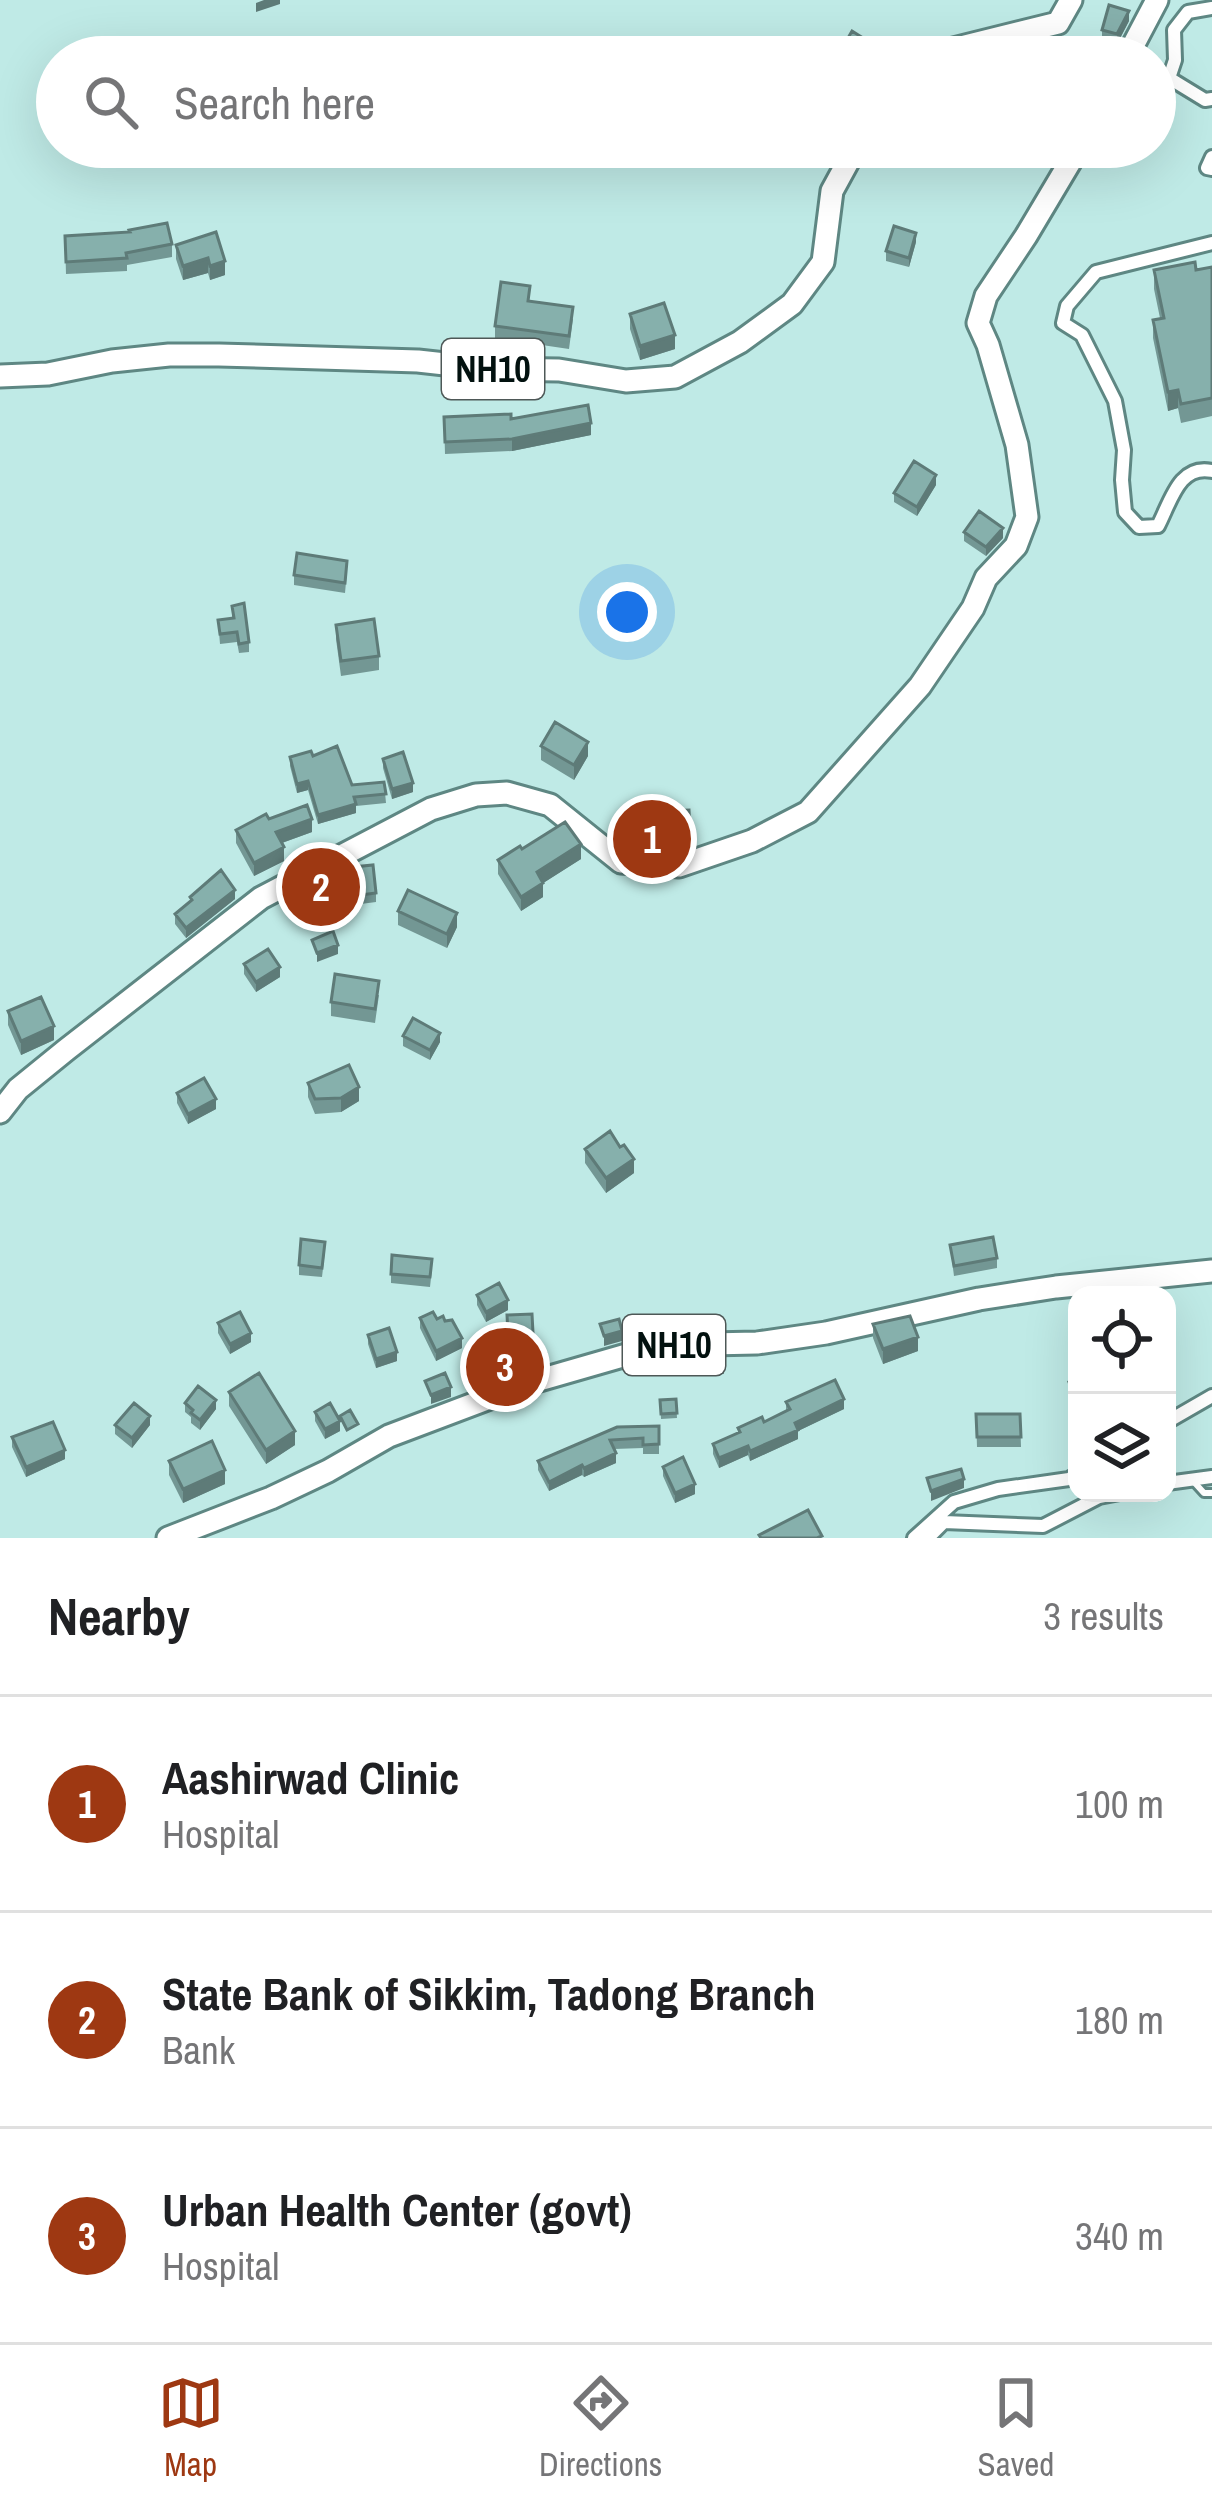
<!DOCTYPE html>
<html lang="en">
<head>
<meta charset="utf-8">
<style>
  body { margin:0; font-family:"Archivo Narrow",sans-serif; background:#f6f6f6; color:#202124 }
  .controls { position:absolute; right:36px; bottom:36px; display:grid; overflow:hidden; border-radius:24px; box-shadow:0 12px 48px #0002 }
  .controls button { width:108px; height:108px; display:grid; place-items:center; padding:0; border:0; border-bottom:3px solid #e0e0e0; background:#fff; color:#202124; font:60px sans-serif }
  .you { position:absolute; left:627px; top:612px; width:42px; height:42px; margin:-30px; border:9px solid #fff; border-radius:50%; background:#1a73e8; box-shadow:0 0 0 18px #1a73e833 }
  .badge { display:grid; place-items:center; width:78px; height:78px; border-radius:50%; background:#9e3812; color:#fff; font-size:39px; font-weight:700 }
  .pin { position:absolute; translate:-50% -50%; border:6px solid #fff; box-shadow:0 3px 12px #0006 }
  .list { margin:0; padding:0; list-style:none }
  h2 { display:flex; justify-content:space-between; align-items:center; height:156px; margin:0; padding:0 48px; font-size:51px }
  h2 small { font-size:39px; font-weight:400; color:#757577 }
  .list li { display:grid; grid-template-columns:78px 1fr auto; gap:36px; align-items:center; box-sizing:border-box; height:216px; padding:0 48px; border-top:3px solid #e0e0e0 }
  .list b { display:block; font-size:45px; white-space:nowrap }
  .list p { margin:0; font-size:39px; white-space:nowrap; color:#757577 }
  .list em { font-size:39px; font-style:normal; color:#757577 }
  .icon { flex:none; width:66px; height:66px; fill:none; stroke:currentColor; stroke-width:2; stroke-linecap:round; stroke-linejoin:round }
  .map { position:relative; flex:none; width:1212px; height:1538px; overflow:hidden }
  .search { position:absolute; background:#fff; box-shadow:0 12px 48px #0002; left:36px; right:36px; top:36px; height:132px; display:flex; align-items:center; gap:30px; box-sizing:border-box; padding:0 42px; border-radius:66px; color:#757577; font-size:45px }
  .sheet { height:804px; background:#fff }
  nav { display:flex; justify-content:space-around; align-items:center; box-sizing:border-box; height:168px; border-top:3px solid #e0e0e0; background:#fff; font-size:33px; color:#757577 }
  nav a { display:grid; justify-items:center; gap:6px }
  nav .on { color:#9e3812 }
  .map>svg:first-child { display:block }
</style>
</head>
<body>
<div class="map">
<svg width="1212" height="1538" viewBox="0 0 1212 1538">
  <rect width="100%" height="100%" fill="#bfeae6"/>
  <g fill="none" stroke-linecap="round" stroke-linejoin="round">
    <g stroke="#5e8783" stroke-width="12">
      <path id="service" d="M1194,1482l10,11h8"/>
    </g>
    <g stroke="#5e8783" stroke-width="18">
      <path id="minor" d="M1212,8l-24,4 -14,18 1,30 -6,18 36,22 7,-1
        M1212,157l-5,11 5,1
        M1212,243l-116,29 -29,34 -4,17 19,12 33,66 9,49 -2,30 3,32 14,15 19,-1c13,-25 21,-62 54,-55
        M1167,1422l45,-26
        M1167,1483l45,-6
        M914,1538l40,-36 44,-13 71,-10 8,-5
        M928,1538l16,-16 99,4 56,-29 21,-4"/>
    </g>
    <g stroke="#5e8783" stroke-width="27">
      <path id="trunk" d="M931,57l10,-5 117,-29 13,-23
        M1127,57l30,-57
        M0,376l48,-2 64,-13 57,-6h50l199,6 72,8 69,1 67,11 49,-4 65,-35 52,-38 31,-42 9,-71 24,-44
        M0,1112l18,-23 48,-39 195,-152 170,-89 45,-14 31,-2 43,12 71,57 58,4 73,-25 56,-29 112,-126 53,-78 13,-30 30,-32 11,-29 -10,-72 -29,-100 -10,-22 8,-27 40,-60 53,-89
        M168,1538l103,-40 57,-27 61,-35 140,-53 132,-38 96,-2 69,-10 153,-34 77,-12 156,-16"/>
    </g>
    <use href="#service" stroke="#fff" stroke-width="6"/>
    <use href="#minor" stroke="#fff" stroke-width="12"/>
    <use href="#trunk" stroke="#fff" stroke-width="21"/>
  </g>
  <path fill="#739794" d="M1129,21l-12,23 -15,-5v-9z
    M216,232l9,43 -15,5 -2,-7 -25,7 -7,-21v-14z
    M65,236l107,8v13l-45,8v6l-61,3z
    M916,242l-7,25 -23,-6v-10z
    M1212,267v149l-31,7 -3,-15 -10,3 -15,-73v-18l7,-2 -6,-29v-19h42z
    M530,301l43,18 -4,30 -74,-11v-12z
    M630,314l45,35 -35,11 -10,-31z
    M444,417l67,2 80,16 -79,16 -67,3z
    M936,485l-19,31 -23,-14v-9z
    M964,532l39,6 -17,18 -22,-15z
    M347,571l-2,22 -51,-8v-10z
    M232,606l17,36v10l-10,1 -2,-11 -17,2 -2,-24 14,-2z
    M336,625l43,31v14l-38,6 -5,-37z
    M541,746l47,10 -14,24 -33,-20z
    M313,756l39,29 32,-3 2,21 -30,3v7l-38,11 -10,-34 -11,3 -7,-27v-9z
    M383,759l30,33 -21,7 -9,-31z
    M642,812l48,34 -14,5 -33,-3z
    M269,819l43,13 -30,11 2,18 -30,15 -18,-33v-13z
    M522,849l59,10 -38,24v14l-22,14 -23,-37v-14z
    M343,868l33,25v9l-46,6 -5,-36z
    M190,897l45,2 -49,39 -11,-14v-10l15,-12z
    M398,911l59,16 -10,21 -49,-23z
    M244,964l36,13 -24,15 -12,-18z
    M379,995l-4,28 -44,-7v-14z
    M8,1011l46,29 -33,15 -13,-30z
    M403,1036l37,6 -10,18 -27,-14z
    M308,1083l51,18 -18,11 -26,2 -7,-17z
    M177,1093l39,16 -28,15 -11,-21z
    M585,1149l49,24 -28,20 -21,-30z
    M950,1245l47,13v10l-43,8z
    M325,1251l-3,26 -23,-2v-10z
    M432,1269l-2,18 -39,-4v-9z
    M477,1295l31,15 -22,12 -9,-17z
    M532,1314l1,28 -25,1 -1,-28z
    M420,1318l25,3 17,27 -26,13 -16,-33z
    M218,1323l33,19 -21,12 -12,-21z
    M873,1324l45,27 -35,13 -10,-26z
    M368,1335l29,26 -21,7 -8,-24z
    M724,1349v25l-32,1v-25z
    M229,1392l66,53 -29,19 -37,-58z
    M676,1399l1,19 -16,1 -1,-19z
    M786,1402l58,7 -46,22v8l-48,22 -2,-6 -29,13 -6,-14v-10l25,-11v-5l26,-6 22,-11z
    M185,1403l31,6 -16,21 -9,-7v-6l-6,-5z
    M315,1412l25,19 -15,8 -10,-18z
    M976,1414h44l1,33h-44z
    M115,1425h35l-18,23 -17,-14z
    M659,1426v28h-16v-6l-29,1 2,14 -32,14 -2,-2 -33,16 -11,-21v-9z
    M12,1437l53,22 -39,18 -14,-30z
    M169,1461l56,23 -42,19 -14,-28z
    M663,1467l32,27 -20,9 -12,-27z"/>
  <path fill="#5e7b78" d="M264,0h16v4l-24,8v-9z
    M1129,11v10l-12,23v-10z
    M916,233v9l-7,25v-9z
    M208,258v15l-25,7v-14z
    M225,261v14l-15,5v-14z
    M675,335v14l-35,11v-14z
    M1178,390v18l-10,3v-19z
    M591,423v12l-79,16v-12z
    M936,475v10l-19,31v-9z
    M1003,528v10l-17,18v-9z
    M588,742v14l-14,24v-15z
    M308,781v9l-11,3v-9z
    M413,783v9l-21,7v-10z
    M356,804v9l-38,11v-9z
    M312,819v13l-36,13v-13z
    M690,832v14l-14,5v-15z
    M581,844v15l-44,28v-15z
    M284,847v14l-30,15v-13z
    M543,883v14l-22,14v-14z
    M235,890v9l-49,39v-10z
    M457,913v14l-10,21v-14z
    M338,945v9l-21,8v-9z
    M280,967v10l-24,15v-10z
    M54,1026v14l-33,15v-14z
    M440,1033v9l-10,18v-10z
    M359,1087v14l-18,11v-14z
    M216,1099v10l-28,15v-10z
    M634,1159v14l-28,20v-15z
    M508,1300v10l-22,12v-10z
    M622,1331v10l-18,5v-10z
    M251,1333v9l-21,12v-10z
    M918,1337v14l-35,13v-15z
    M462,1338v10l-26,13v-10z
    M397,1352v9l-21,7v-9z
    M546,1353v10l-22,6v-10z
    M451,1387v10l-20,7v-9z
    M844,1399v10l-46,22v8l-48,22v-10l45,-28z
    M216,1400v9l-16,21v-10z
    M150,1416v9l-18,23v-10z
    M340,1421v10l-15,8v-10z
    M295,1431v14l-29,19v-14z
    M748,1446v9l-29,13v-10z
    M65,1450v9l-39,18v-10z
    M616,1453v10l-32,14v-9z
    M582,1465v10l-33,16v-9z
    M225,1470v14l-42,19v-14z
    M964,1479v9l-33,13v-10z
    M695,1484v10l-20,9v-10z"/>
  <path fill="#86b0ac" stroke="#5e7b78" stroke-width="3" d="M1109,5l20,6 -12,23 -15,-4z
    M852,31l41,26h-56z
    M167,223l5,21 -46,9 1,5 -61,4 -1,-26 65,-4 -1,-2z
    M894,226l22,7 -7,25 -23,-7z
    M216,232l9,29 -15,5 -2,-8 -25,8 -7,-21z
    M1195,262l1,8 16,-3v131l-31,6 -3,-14 -10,2 -15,-72 11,-2 -10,-48z
    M501,282l29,4 -2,15 45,6 -4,29 -74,-10z
    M664,303l11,32 -35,11 -10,-32z
    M588,405l3,18 -79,16 -67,3 -1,-25 67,-3v5z
    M914,461l22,14 -19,32 -23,-14z
    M979,511l24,17 -17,19 -22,-15z
    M297,553l50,8 -2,22 -51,-8z
    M244,603l5,39 -10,2 -2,-12 -17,2 -2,-14 16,-2 -2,-12z
    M374,619l5,37 -38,5 -5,-36z
    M555,722l33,20 -14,23 -33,-19z
    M337,746l15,39 32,-3 2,12 -32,3 2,7 -38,11 -10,-34 -11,3 -7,-27 21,-6 2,5z
    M403,752l10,31 -21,6 -9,-30z
    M307,805l5,14 -36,13 8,15 -30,16 -18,-33 30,-16 3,5z
    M689,810l1,22 -14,4 -33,-2 -1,-22z
    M565,822l16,22 -44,28 6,11 -22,14 -23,-37 22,-14 2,3z
    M342,863l1,5 30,-3 3,28 -46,6 -5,-27z
    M221,870l14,20 -49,38 -11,-14 17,-14 -2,-3z
    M408,890l49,23 -10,21 -49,-23z
    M333,931l5,14 -21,8 -5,-13z
    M268,949l12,18 -24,15 -12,-18z
    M335,974l44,7 -4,28 -44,-7z
    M41,997l13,29 -33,15 -13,-30z
    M413,1018l27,15 -10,17 -27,-14z
    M349,1065l10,22 -18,11 -26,1 -7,-16z
    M204,1078l12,21 -28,15 -11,-21z
    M610,1131l10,16 4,-2 10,14 -28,19 -21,-29z
    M993,1237l4,21 -43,8 -4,-21z
    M301,1239l24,3 -3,26 -23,-3z
    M392,1255l40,4 -2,18 -39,-3z
    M499,1283l9,17 -22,12 -9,-17z
    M1151,1288l1,7h-27v-5z
    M240,1312l11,21 -21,11 -12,-21z
    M433,1312l4,7 6,-3 2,5 7,-1 10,18 -26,13 -16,-33z
    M532,1314l1,19 -25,1 -1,-19z
    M910,1316l8,21 -35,12 -10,-25z
    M619,1319l3,12 -18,5 -4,-12z
    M389,1328l8,24 -21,7 -8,-24z
    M541,1343l5,10 -22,6 -3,-6z
    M724,1349v16l-32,1v-16z
    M259,1373l36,58 -29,19 -37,-58z
    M445,1373l6,14 -20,8 -6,-14z
    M835,1380l9,19 -49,24 3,7 -48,21 -2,-5 -29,12 -6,-14 27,-12 -2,-4 24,-11 2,5 26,-13 -4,-7z
    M1077,1380v14l-3,1 -5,-13z
    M198,1386l18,14 -16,20 -9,-7 2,-3 -8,-7z
    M676,1399l1,14 -16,1 -1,-14z
    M134,1403l16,13 -18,22 -17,-13z
    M330,1403l10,18 -15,8 -10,-17z
    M350,1410l8,14 -11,6 -7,-14z
    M976,1414h44l1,23h-44z
    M53,1422l12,28 -39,17 -14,-30z
    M659,1426v18l-16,1v-7l-33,2 6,13 -32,15 -2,-3 -33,17 -11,-21 79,-34z
    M212,1441l13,29 -42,19 -14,-28z
    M683,1457l12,27 -20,9 -12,-26z
    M961,1469l3,10 -33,12 -4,-13z
    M808,1510l14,26 -5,2h-56l-2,-3z"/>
  <g text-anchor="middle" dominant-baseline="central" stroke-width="9" stroke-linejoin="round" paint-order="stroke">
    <g fill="#fff" stroke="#4e5857" stroke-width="3">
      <rect x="442" y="339" width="102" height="60" rx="9"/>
      <rect x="623" y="1315" width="102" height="60" rx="9"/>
    </g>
    <g font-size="36" font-weight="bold" fill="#02110f">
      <text x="493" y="369">NH10</text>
      <text x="674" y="1345">NH10</text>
    </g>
  </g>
</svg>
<div class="controls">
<button><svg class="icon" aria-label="locate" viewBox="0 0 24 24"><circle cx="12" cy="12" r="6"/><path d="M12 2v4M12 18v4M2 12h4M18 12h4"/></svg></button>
<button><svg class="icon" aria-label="layers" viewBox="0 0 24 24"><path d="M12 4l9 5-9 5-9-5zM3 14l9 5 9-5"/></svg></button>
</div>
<div class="you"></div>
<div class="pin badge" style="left:652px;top:839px">1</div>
<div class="pin badge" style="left:321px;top:887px">2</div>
<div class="pin badge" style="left:505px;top:1367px">3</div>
<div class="search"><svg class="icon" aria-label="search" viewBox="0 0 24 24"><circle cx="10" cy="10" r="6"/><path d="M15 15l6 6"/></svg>Search here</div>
</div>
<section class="sheet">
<h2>Nearby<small>3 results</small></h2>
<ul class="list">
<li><span class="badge">1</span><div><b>Aashirwad Clinic</b><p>Hospital</p></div><em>100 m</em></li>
<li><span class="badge">2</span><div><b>State Bank of Sikkim, Tadong Branch</b><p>Bank</p></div><em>180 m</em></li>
<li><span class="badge">3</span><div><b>Urban Health Center (govt)</b><p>Hospital</p></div><em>340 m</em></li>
</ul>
</section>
<nav>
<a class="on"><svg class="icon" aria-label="map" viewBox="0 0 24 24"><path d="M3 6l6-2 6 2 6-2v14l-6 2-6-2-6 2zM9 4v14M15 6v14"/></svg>Map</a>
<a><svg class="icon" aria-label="directions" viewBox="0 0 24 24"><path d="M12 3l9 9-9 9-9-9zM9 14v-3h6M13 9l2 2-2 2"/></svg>Directions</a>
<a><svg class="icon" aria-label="saved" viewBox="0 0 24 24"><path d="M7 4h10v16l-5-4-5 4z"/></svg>Saved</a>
</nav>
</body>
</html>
